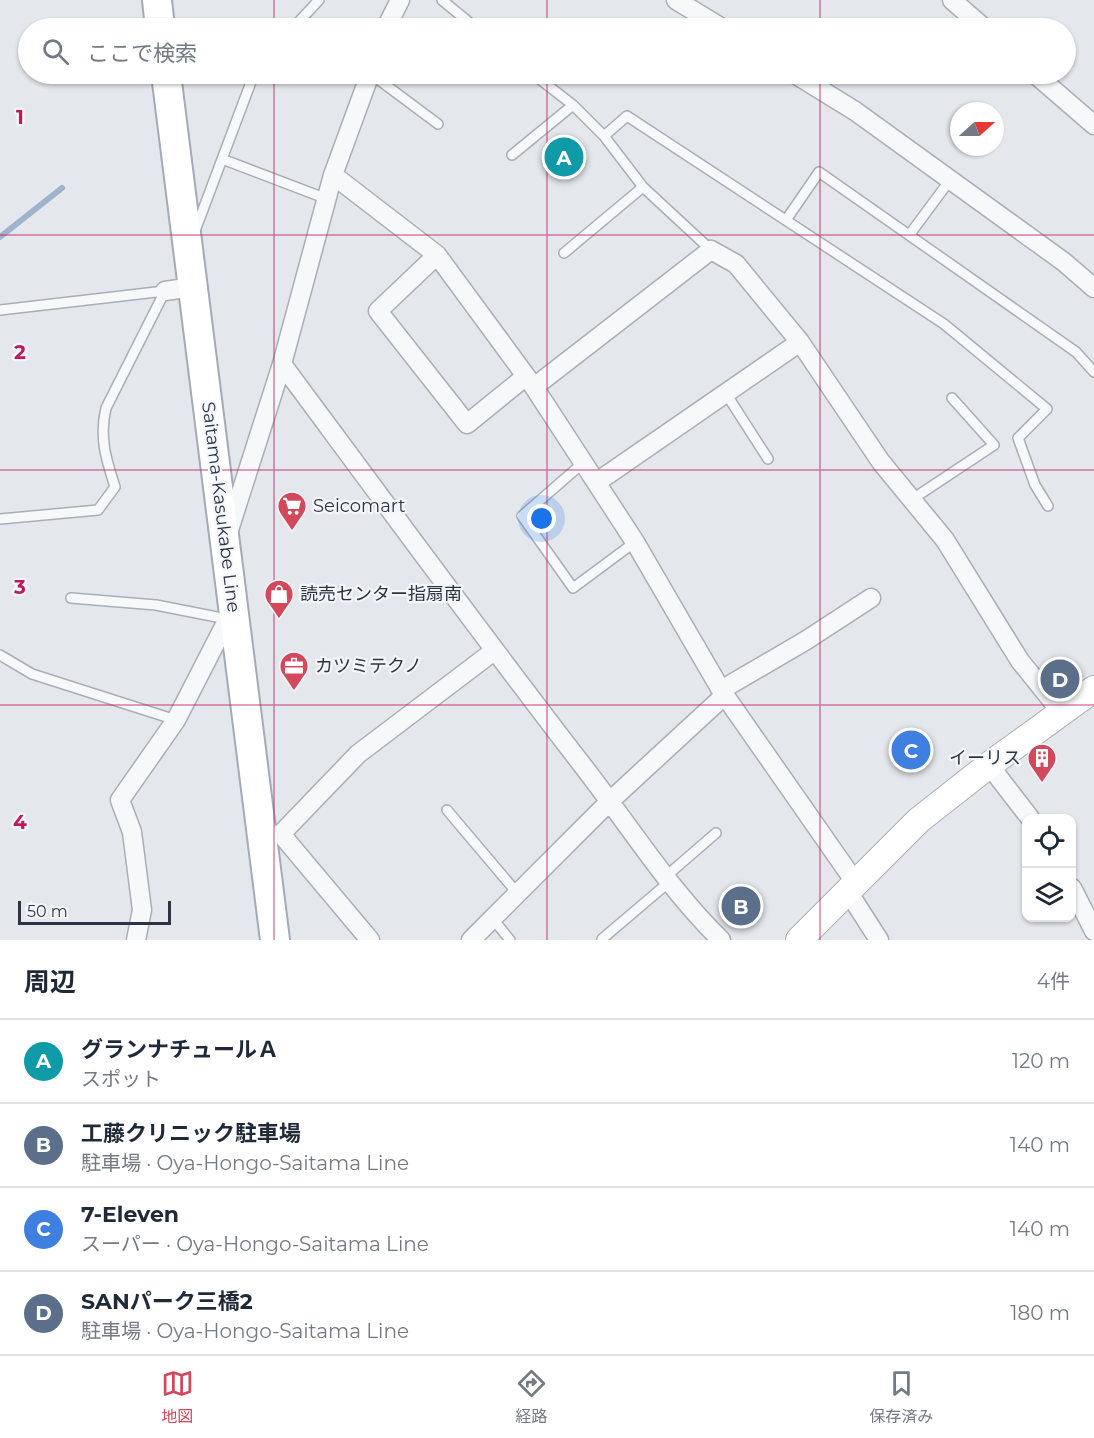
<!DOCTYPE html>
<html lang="ja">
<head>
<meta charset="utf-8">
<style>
  body { margin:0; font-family:Montserrat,"Noto Sans JP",sans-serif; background:#f6f6f7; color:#1f2937 }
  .controls { position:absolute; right:18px; bottom:18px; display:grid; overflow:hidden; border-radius:12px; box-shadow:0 2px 4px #0004 }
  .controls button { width:54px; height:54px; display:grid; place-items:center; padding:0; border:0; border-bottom:2px solid #e0e1e3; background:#fff; color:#1f2937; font:30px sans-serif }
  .compass { position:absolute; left:950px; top:102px; width:54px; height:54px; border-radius:50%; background:#fff; box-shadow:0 2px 4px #0004; rotate:69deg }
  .scale { position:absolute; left:18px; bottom:15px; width:153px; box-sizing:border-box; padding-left:6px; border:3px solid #2b3445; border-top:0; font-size:16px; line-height:21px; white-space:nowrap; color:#2b3445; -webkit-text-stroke:4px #f4f6f9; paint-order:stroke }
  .you { position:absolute; left:542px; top:519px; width:21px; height:21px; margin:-15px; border:4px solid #fff; border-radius:50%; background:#1a73e8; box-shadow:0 0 0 9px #1a73e833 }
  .badge { display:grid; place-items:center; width:39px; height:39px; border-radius:50%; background:#d1495b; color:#fff; font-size:20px; font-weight:700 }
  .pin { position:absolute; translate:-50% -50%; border:3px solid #fff; box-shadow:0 2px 6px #0006 }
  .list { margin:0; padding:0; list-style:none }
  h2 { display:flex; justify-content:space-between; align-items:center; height:78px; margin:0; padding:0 24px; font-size:26px }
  h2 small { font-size:20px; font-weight:400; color:#747a83 }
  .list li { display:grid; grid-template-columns:39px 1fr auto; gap:18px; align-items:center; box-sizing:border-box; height:84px; padding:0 24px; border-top:2px solid #e0e1e3 }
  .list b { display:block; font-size:22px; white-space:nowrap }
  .list p { margin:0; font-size:20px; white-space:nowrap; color:#747a83 }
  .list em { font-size:20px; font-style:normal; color:#747a83 }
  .icon { flex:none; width:33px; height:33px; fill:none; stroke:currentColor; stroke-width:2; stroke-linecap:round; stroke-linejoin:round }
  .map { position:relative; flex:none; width:1094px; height:940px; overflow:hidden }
  .search { position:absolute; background:#fff; box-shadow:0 2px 4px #0004; left:18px; right:18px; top:18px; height:66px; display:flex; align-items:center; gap:15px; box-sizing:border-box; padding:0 21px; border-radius:33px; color:#747a83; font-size:22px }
  .sheet { height:414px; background:#fff }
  nav { display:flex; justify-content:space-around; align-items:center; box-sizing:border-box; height:84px; border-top:2px solid #e0e1e3; background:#fff; font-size:16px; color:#747a83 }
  nav a { display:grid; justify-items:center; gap:3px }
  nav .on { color:#d1495b }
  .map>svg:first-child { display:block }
</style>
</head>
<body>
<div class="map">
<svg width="1094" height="940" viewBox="0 0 1094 940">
  <rect width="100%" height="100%" fill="#e4e7ec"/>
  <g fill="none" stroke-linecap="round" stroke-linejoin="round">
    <path stroke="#9fb4cc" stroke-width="6" d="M0,237l62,-49"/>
    <g stroke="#a9aeb7" stroke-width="12">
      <path id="service" d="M442,0l34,28
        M293,28l26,-28
        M371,74l67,50
        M533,74l40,31 31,31 39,51 68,63
        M604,136l23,-20 317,208 103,85 -29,29 17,47 13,21
        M512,155l61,-50
        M222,159l105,40
        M786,220l33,-48 257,180 18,20
        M195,231l59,-157
        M910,234l40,-54
        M564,253l79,-66
        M0,310l165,-19
        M725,392l43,67
        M584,462l-62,54 51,72 62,-46
        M911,500l83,-55 -42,-47
        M0,519l98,-9 17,-23c-9,-28 -16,-50 -9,-79l59,-117
        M71,598l85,7 71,14
        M0,655l32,19 144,46
        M447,810l71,84
        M664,878l52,-45
        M493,919l17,21
        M602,939l66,-56"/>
    </g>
    <g stroke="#a9aeb7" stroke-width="21">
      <path id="minor" d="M676,0l46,28
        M952,0l32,28
        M386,28l14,-28
        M795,74l60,37 209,151 30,26
        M1035,74l59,51
        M333,175l104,80 97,132 101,155 86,148 134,192
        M437,255l-59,56 89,113 58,-47
        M165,291l28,-4
        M282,364c100,135 199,270 301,402 46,59 84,121 138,174
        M534,387l177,-137 25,14 64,78 81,120 64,78 75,121 42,52
        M597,482l203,-140
        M228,533l54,-169 51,-189 37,-101
        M721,690l84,-49 66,-43
        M989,765l41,53
        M281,834l77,-80 136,-103
        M269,835l12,-1 89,106
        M1072,888l22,43
        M847,890l32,50
        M136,940l6,-30 -10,-78 -12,-32 56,-80 56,-109
        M471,940l139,-139 115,-106"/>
    </g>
    <g stroke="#a9aeb7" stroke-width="28">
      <path id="secondary" d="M799,940l120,-120 70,-55 105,-76"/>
    </g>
    <g stroke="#a3abb8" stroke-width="32">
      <path id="primary" d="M157,0l3,28
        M166,74l109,866"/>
    </g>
    <use href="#service" stroke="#f7f8fa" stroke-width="9"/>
    <use href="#minor" stroke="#f7f8fa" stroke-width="18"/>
    <use href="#secondary" stroke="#fff" stroke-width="26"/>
    <use href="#primary" stroke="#fff" stroke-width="28"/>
  </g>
  <path fill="none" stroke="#c2185b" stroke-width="1.5" stroke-opacity="0.55" d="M274,0v28M547,0v28M820,0v28M274,74v866M547,74v866M820,74v866M0,235h1094M0,470h1094M0,705h1094"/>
  <defs>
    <g id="supermarket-pin" transform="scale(1.5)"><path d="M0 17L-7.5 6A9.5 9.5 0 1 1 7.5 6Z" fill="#d1495b" stroke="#f4f6f9"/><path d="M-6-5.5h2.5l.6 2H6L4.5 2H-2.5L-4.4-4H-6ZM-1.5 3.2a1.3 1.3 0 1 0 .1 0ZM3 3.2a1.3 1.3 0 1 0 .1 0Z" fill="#fff"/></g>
    <g id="shop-pin" transform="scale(1.5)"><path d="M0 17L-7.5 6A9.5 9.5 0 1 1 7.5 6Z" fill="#d1495b" stroke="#f4f6f9"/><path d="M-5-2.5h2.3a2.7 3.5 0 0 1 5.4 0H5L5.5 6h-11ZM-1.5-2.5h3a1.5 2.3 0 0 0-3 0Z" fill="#fff"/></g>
    <g id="office-pin" transform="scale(1.5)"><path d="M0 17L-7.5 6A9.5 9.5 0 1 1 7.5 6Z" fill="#d1495b" stroke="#f4f6f9"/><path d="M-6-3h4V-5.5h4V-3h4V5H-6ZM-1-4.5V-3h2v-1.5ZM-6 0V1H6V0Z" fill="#fff"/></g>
    <g id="building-pin" transform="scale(1.5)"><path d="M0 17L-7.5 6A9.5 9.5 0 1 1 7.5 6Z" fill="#d1495b" stroke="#f4f6f9"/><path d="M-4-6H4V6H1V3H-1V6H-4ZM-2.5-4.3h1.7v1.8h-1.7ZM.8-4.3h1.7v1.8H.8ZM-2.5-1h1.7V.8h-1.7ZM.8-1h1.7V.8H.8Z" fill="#fff"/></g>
  </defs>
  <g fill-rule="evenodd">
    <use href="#supermarket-pin" x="292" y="506"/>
    <use href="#shop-pin" x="279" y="594"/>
    <use href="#office-pin" x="294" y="666"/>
    <use href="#building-pin" x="1042" y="758"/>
  </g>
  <g text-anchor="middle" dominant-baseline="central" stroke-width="4.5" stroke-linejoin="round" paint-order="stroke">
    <g font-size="18" fill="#2b3445" stroke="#f4f6f9" text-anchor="start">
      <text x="313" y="506">Seicomart</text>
      <text x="300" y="594">読売センター指扇南</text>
      <text x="315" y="666">カツミテクノ</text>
      <text x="1021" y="758" text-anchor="end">イーリス</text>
    </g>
    <g font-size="18" fill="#2b3445" stroke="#f4f6f9">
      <text transform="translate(221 507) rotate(83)">Saitama-Kasukabe Line</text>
    </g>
  </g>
  <g font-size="20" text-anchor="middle" font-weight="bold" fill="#c2185b" stroke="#f4f6f9" stroke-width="4.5" stroke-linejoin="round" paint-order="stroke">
    <text x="20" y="124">1</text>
    <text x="20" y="359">2</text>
    <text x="20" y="594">3</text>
    <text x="20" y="829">4</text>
  </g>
</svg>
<div class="controls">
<button><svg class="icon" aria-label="locate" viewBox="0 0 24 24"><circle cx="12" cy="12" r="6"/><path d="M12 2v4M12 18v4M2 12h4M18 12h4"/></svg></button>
<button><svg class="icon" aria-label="layers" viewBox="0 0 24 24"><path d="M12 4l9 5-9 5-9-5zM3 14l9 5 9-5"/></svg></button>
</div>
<svg class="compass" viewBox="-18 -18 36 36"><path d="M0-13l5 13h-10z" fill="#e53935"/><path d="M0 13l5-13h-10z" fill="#747a83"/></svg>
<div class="scale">50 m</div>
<div class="you"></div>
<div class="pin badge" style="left:564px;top:157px;background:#0f9aa8">A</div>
<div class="pin badge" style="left:741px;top:906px;background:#5c6f8a">B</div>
<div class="pin badge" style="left:911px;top:750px;background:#3f7fe0">C</div>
<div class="pin badge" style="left:1060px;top:679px;background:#5c6f8a">D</div>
<div class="search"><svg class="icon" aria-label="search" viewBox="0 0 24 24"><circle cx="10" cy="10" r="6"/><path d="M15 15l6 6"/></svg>ここで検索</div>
</div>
<section class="sheet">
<h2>周辺<small>4件</small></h2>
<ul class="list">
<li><span class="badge" style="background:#0f9aa8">A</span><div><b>グランナチュールＡ</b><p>スポット</p></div><em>120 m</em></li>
<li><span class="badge" style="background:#5c6f8a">B</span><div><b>工藤クリニック駐車場</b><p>駐車場 · Oya-Hongo-Saitama Line</p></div><em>140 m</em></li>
<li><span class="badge" style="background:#3f7fe0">C</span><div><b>7-Eleven</b><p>スーパー · Oya-Hongo-Saitama Line</p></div><em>140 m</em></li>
<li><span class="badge" style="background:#5c6f8a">D</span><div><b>SANパーク三橋2</b><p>駐車場 · Oya-Hongo-Saitama Line</p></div><em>180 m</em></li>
</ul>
</section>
<nav>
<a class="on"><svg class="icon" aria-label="map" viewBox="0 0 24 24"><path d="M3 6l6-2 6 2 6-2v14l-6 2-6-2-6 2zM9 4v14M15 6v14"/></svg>地図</a>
<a><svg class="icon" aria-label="directions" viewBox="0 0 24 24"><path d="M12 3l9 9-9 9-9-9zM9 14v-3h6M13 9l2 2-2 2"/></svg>経路</a>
<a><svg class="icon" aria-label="saved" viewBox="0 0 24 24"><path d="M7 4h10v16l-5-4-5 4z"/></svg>保存済み</a>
</nav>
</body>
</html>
